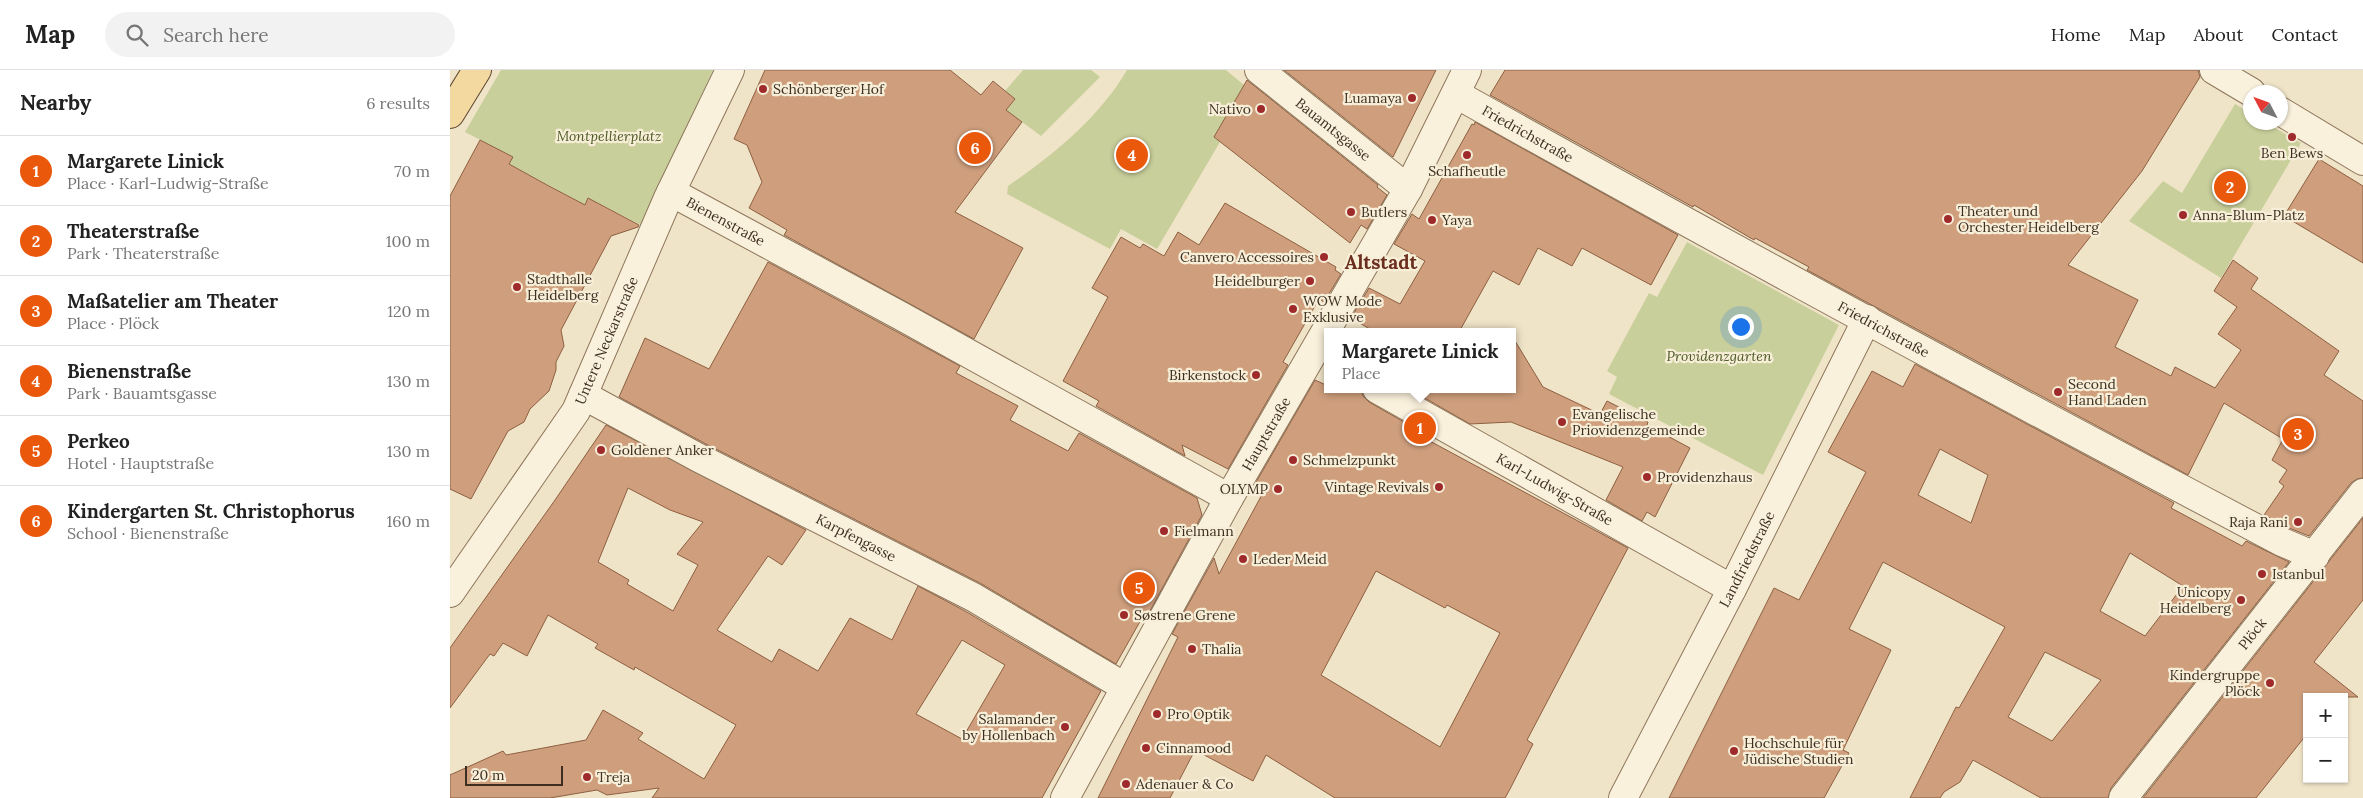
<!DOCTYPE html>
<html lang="en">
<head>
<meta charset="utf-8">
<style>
  body { margin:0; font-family:Lora,serif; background:#f2f2f2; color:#222 }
  .controls { position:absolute; right:15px; bottom:15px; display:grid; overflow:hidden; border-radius:0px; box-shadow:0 1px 4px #0004 }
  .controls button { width:45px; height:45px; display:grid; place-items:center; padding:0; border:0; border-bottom:1px solid #e0e0e0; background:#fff; color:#222; font:25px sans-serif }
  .compass { position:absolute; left:1793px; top:15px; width:45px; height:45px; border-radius:50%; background:#fff; box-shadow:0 1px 4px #0004; rotate:311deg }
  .scale { position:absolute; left:15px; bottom:12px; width:98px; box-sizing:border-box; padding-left:5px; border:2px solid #3d2e20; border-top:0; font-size:14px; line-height:18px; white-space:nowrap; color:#3d2e20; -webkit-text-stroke:4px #f7eed8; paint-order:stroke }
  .you { position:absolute; left:1290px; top:256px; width:18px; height:18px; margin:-12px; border:4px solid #fff; border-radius:50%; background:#1a73e8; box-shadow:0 0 0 8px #1a73e833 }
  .badge { display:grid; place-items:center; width:32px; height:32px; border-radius:50%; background:#ea580c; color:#fff; font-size:16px; font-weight:700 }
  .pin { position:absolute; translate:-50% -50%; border:2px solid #fff; box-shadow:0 1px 5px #0006 }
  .popup { position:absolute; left:874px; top:258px; width:192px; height:65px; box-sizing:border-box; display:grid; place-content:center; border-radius:0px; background:#fff; filter:drop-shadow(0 1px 4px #0005); font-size:16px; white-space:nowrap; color:#767676 }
  .popup b { font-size:19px; color:#222 }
  .popup::after { content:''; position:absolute; left:50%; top:100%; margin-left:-10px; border:10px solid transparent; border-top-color:#fff }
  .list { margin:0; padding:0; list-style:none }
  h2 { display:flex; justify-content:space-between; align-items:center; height:65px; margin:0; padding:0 20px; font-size:21px }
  h2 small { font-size:16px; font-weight:400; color:#767676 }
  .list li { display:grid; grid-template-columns:32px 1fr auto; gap:15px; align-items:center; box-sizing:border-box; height:70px; padding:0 20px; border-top:1px solid #e0e0e0 }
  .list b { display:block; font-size:19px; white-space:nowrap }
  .list p { margin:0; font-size:16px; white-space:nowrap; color:#767676 }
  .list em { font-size:16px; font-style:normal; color:#767676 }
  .icon { flex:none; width:28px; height:28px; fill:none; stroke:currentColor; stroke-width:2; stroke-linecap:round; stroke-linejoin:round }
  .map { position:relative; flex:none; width:1913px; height:728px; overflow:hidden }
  header { display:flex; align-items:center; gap:30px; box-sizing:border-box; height:70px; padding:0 25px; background:#fff; border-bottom:1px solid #e0e0e0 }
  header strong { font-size:24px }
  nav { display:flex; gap:28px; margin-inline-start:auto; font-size:18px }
  .search { width:350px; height:45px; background:#f2f2f2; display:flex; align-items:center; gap:12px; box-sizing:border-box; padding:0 18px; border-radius:28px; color:#767676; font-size:19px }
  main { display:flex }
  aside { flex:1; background:#fff }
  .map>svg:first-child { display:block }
</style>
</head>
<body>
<header>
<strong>Map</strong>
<div class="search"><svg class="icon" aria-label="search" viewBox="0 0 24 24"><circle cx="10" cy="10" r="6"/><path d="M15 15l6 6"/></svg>Search here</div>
<nav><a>Home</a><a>Map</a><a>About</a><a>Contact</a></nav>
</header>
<main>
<aside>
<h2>Nearby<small>6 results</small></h2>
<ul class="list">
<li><span class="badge">1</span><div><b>Margarete Linick</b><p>Place · Karl-Ludwig-Straße</p></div><em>70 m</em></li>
<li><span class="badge">2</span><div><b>Theaterstraße</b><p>Park · Theaterstraße</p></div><em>100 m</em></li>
<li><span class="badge">3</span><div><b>Maßatelier am Theater</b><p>Place · Plöck</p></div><em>120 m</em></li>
<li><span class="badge">4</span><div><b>Bienenstraße</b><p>Park · Bauamtsgasse</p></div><em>130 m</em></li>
<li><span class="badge">5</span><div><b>Perkeo</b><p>Hotel · Hauptstraße</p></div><em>130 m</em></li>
<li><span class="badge">6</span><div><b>Kindergarten St. Christophorus</b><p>School · Bienenstraße</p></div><em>160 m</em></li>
</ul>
</aside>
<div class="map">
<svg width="1913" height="728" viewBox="0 0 1913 728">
  <rect width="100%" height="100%" fill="#f0e4c8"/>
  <path fill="#c9cf9b" d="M51,0h212l-72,155 -53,-27 -3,7 -76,-41 4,-7 -48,-25z
    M573,0h68l9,7 -59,59 -35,-26 9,-11 -10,-8z
    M677,0h99l18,15 -30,52 6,5 -63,107 -36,-20 -11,20 -103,-55 1,-8c45,-31 91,-68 119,-116z
    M1785,34l15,9v9l16,1 35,20 -80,135 -92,-57 34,-40 19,12z
    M1237,172l152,83 -76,150 -154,-81 8,-17 -10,-6 42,-78 8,4z"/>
  <path fill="#cf9f7d" stroke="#8d5f41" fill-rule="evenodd" d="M315,0h185l31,25 12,-14 22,18 -9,11 16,12 -67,90 68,36 -49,91 -190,-104 3,-5 -38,-22 13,-26 -15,-37 -13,-6z
    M834,0h152l-43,87z
    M1055,0h693l2,7 -58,94 -74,94 70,35 -23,47 56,29 4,-9 40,21 26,-38 -23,-16 19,-27 -23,-16 19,-31 25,18 -7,11 88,62 -15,24 39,26v77l-6,1 -6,4 -42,53 -20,-8 -25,-13 20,-29 -5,-4 8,-12 -15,-10 11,-21 -59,-36 -36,72 -318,-171 -63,-34 2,-3 -54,-29 -1,2 -60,-35 -1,2 -203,-112z
    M797,10l131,105 -1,2 10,8 -20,34 -6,-4 -11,18 -136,-106z
    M1025,52l203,113 -27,50 -69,-37 -10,18 -34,-18 -19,37 -26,-14 -34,61h-84l-24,-14 18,-30 31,16 25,-43 -31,-17 18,-30 7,5 53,-95 2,1z
    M30,70l33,17 -4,7 38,21 38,20 3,-7 51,27 -1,2 -27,9 -50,94 3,16 -8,16v8l-7,21 -19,18 -6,13 -16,9 -37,68 -21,-10v-293z
    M1869,89l44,27v77l-79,-47z
    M775,133l111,64 -1,3 6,4 -17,28 -5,-3 -36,63 5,3 -60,104 -46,-24 3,11 -89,-50 3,-5 -36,-20 45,-84 -16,-9 29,-51 19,11 3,-4 21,12 14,-24 21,13z
    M318,192l192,104 -4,7 62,33 -8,14 58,31 11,-18 118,65 5,17 -57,105 -3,-2 -26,46 -136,-81 -276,-140 -85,-46 26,-59 64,31z
    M1062,266l31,51 57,27 7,-13 41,21 -1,3 43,23 -35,69 -8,-5 -5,9 -36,-21 17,-33 -112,-45 -41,2 -61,-35h103z
    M1465,294l259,139 -3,5 71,38 4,-5 43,21 -178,226 -3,10h-67l-68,-38 -13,22 -16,10 -4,6h-30l46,-91 3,1 46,-81 -122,-65 -34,67 42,21 -48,100 6,3 -25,45h-155l105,-210 25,12 67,-128 -38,-20 44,-81 31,16zM1490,379l48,26 -17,48 -53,-28zM1680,483l53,33 -38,50 -45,-25zM1595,582l56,28 -49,61 -44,-24z
    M865,310l13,6v3h33l2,7 6,6 42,24h-9l226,122 -101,192 6,4 -23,45 -5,9h-170l-69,-43 -13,26 -58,-31 -25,48h-72l80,-161 -6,-3 42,-76 5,16 46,-85 -10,-5zM926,501l69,37 2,-3 53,28 -60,114 -119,-72z
    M156,355l200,105 -24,35 -14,-9 -51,74 55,32 7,-13 39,22 32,-53 42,22 26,-54 47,25 136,80 -59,107h-390l7,-10 -52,7 -10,-5 -47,8h-100v-23l53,-24 3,4 80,-15 17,-30 40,23 -5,6 66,40 32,-54 -101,-58 -1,3 -39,-22 3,-4 -50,-29 -21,41 -24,-13 -9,13 -4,-2 -40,54v-60l105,-148zM178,418l42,22 33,12 -26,32 21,11 -25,46 -46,-27 2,-4 -31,-18zM512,570l43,25 -43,74 -46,-25z
    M1913,448v82l-49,62 44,35h-51v37l-51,64h-113z"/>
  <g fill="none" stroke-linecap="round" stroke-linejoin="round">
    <g stroke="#8d765c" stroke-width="30">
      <g id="street">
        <path id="s1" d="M809,0l149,119"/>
        <path d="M1764,0l37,22"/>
        <path id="s2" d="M1006,24c273,153 549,302 826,448l33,14"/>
        <path d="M1830,41l83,50"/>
        <path id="s3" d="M221,122l230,124 328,182"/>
        <path id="s4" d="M927,319l355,200"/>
        <path id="s5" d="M133,325l114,62 276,140 152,90"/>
        <path id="s6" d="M0,523l126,-182 92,-213 62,-128"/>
        <path id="s7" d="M615,728l164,-300 179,-309 59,-119"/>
        <path id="s8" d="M1173,728l109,-209 135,-270"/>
        <path id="s9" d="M1673,728l240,-305"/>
      </g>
    </g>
    <g stroke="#5b4430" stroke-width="30">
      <path id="primary" d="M0,44l27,-44"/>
    </g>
    <use href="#street" stroke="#faf1dc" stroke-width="28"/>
    <use href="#primary" stroke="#f3d9a0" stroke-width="28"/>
  </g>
  <g fill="#9e2a2b" stroke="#f7eed8" stroke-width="2">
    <circle cx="313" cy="19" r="5"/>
    <circle cx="962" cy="28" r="5"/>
    <circle cx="811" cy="39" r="5"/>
    <circle cx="1842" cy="67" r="5"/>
    <circle cx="1017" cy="85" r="5"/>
    <circle cx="901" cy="142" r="5"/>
    <circle cx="1733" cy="145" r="5"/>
    <circle cx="1498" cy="149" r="5"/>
    <circle cx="982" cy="150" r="5"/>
    <circle cx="874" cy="187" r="5"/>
    <circle cx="860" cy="211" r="5"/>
    <circle cx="67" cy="217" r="5"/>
    <circle cx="843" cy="239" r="5"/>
    <circle cx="806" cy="305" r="5"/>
    <circle cx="1608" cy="322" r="5"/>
    <circle cx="1112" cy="352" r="5"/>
    <circle cx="151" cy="380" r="5"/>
    <circle cx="843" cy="390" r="5"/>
    <circle cx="1197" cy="407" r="5"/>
    <circle cx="989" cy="417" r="5"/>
    <circle cx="828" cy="419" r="5"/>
    <circle cx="1848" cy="452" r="5"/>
    <circle cx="714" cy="461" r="5"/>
    <circle cx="793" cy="489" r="5"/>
    <circle cx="1812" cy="504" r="5"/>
    <circle cx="1791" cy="530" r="5"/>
    <circle cx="674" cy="545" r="5"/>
    <circle cx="742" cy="579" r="5"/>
    <circle cx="1820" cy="613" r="5"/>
    <circle cx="707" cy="644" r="5"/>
    <circle cx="615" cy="657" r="5"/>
    <circle cx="696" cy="678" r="5"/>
    <circle cx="1284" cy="681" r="5"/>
    <circle cx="137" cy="707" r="5"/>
    <circle cx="676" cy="714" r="5"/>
  </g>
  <g text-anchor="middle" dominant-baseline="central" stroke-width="4.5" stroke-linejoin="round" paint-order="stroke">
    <g font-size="14" fill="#3d2e20" stroke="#f7eed8" text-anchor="start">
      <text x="323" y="19">Schönberger Hof</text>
      <text x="952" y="28" text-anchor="end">Luamaya</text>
      <text x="801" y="39" text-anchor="end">Nativo</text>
      <text x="1842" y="83" text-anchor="middle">Ben Bews</text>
      <text x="1017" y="101" text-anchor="middle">Schafheutle</text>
      <text x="1508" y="141">Theater und<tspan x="1508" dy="16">Orchester Heidelberg</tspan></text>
      <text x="911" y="142">Butlers</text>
      <text x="1743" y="145">Anna-Blum-Platz</text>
      <text x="992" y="150">Yaya</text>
      <text x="864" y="187" text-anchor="end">Canvero Accessoires</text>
      <text x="77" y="209">Stadthalle<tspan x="77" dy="16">Heidelberg</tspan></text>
      <text x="850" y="211" text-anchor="end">Heidelburger</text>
      <text x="853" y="231">WOW Mode<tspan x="853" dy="16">Exklusive</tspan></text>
      <text x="796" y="305" text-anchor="end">Birkenstock</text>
      <text x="1618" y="314">Second<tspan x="1618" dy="16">Hand Laden</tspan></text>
      <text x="1122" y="344">Evangelische<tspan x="1122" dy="16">Priovidenzgemeinde</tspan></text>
      <text x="161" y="380">Goldener Anker</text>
      <text x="853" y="390">Schmelzpunkt</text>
      <text x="1207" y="407">Providenzhaus</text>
      <text x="979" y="417" text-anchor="end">Vintage Revivals</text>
      <text x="818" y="419" text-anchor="end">OLYMP</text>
      <text x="1838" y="452" text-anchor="end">Raja Rani</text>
      <text x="724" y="461">Fielmann</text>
      <text x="803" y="489">Leder Meid</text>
      <text x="1822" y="504">Istanbul</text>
      <text x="1781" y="522" text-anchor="end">Unicopy<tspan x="1781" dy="16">Heidelberg</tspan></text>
      <text x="684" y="545">Søstrene Grene</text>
      <text x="752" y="579">Thalia</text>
      <text x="1810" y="605" text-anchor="end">Kindergruppe<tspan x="1810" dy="16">Plöck</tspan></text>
      <text x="717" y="644">Pro Optik</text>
      <text x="605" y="649" text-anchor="end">Salamander<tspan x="605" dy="16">by Hollenbach</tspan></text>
      <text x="1294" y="673">Hochschule für<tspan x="1294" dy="16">Jüdische Studien</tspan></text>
      <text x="706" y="678">Cinnamood</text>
      <text x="147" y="707">Treja</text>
      <text x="686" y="714">Adenauer &amp; Co</text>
    </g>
    <g font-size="14" fill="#3d2e20" stroke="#f7eed8">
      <text stroke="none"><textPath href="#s1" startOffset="95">Bauamtsgasse</textPath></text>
      <text stroke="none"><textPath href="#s2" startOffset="82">Friedrichstraße</textPath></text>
      <text stroke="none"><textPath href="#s3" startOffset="62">Bienenstraße</textPath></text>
      <text stroke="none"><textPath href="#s2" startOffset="488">Friedrichstraße</textPath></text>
      <text stroke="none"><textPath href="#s6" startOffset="298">Untere Neckarstraße</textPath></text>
      <text stroke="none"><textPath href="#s7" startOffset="416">Hauptstraße</textPath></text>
      <text stroke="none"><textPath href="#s4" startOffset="204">Karl-Ludwig-Straße</textPath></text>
      <text stroke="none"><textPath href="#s5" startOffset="308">Karpfengasse</textPath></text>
      <text stroke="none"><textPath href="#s8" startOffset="269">Landfriedstraße</textPath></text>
      <text stroke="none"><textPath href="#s9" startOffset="209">Plöck</textPath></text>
    </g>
    <g font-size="14" font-style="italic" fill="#4d5a26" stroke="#f7eed8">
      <text x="159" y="66">Montpellierplatz</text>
      <text x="1269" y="286">Providenzgarten</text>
    </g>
    <g font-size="19" font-weight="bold" fill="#6b2e1e" stroke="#f7eed8">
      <text x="931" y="192">Altstadt</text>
    </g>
  </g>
</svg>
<div class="controls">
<button>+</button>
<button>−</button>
</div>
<svg class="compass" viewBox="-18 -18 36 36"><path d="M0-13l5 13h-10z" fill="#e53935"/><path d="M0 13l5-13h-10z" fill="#767676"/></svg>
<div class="scale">20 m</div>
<div class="you"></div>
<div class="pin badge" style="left:970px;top:358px">1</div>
<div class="popup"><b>Margarete Linick</b>Place</div>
<div class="pin badge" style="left:1780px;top:117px">2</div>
<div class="pin badge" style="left:1848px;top:364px">3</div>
<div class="pin badge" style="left:682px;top:85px">4</div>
<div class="pin badge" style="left:689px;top:518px">5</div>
<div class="pin badge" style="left:525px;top:78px">6</div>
</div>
</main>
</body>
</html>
